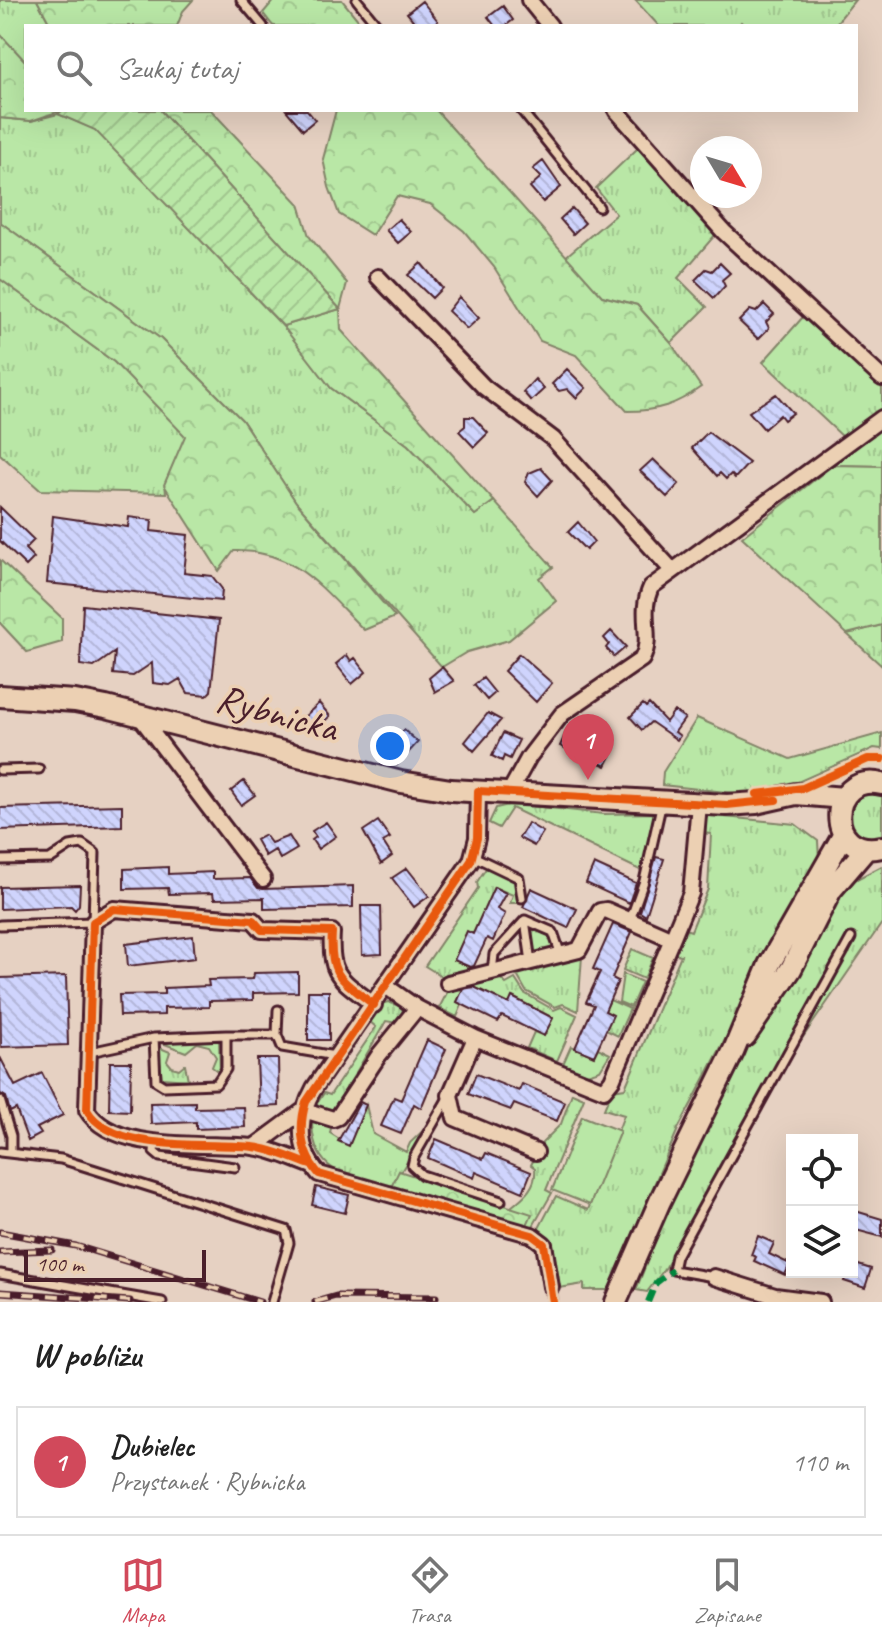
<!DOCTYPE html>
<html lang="pl">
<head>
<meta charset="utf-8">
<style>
  body { margin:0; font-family:Caveat,sans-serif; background:#f2f2f2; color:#222 }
  .controls { position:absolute; right:24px; bottom:24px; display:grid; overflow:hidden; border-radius:0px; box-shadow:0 8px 32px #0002 }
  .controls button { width:72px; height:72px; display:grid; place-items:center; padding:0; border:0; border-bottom:2px solid #e0e0e0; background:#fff; color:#222; font:40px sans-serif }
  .compass { position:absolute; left:690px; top:136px; width:72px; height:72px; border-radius:50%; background:#fff; box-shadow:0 8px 32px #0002; rotate:128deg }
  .scale { position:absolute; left:24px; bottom:20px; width:182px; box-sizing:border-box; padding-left:8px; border:4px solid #4a1f2b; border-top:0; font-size:22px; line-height:28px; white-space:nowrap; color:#4a1f2b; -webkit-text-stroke:6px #ecd0b3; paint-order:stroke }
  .you { position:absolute; left:390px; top:746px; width:28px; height:28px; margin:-20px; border:6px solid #fff; border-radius:50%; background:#1a73e8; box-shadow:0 0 0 12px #1a73e833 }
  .badge { display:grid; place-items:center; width:52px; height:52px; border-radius:50%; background:#d1495b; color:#fff; font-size:26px; font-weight:700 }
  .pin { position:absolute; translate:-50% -66px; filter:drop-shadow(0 2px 4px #0008) }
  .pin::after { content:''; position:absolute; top:42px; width:28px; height:24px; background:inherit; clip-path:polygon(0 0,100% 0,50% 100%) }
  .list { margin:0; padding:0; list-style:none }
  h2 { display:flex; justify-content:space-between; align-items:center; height:104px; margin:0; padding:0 32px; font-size:34px }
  h2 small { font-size:26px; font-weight:400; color:#767676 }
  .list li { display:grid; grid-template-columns:52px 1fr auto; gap:24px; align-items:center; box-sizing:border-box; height:112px; margin:0 16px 16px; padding:0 16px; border:2px solid #e0e0e0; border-radius:0px }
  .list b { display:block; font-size:30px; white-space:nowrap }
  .list p { margin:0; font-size:26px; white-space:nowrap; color:#767676 }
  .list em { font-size:26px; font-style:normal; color:#767676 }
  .icon { flex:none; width:44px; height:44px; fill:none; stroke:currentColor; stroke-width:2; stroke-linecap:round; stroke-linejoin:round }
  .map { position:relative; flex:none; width:882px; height:1302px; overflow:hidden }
  .search { position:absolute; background:#fff; box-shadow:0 8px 32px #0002; left:24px; right:24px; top:24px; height:88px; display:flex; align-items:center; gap:20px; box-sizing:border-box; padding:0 28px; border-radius:0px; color:#767676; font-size:30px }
  .sheet { height:232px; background:#fff }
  nav { display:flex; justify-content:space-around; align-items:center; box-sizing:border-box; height:112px; border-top:2px solid #e0e0e0; background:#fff; font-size:22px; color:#767676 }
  nav a { display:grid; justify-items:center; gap:4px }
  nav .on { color:#d1495b }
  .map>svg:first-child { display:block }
</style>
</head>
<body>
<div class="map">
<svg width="882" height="1302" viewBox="0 0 882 1302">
  <defs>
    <pattern id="grass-tufts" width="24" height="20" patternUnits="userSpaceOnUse" patternTransform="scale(2)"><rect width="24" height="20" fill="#b9e7a6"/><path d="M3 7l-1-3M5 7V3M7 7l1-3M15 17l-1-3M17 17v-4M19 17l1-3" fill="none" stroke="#a1c68f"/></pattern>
    <pattern id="forest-crowns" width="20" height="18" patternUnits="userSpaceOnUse" patternTransform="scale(2)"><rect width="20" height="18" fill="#b9e7a6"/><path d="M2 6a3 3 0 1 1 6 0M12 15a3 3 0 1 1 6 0" fill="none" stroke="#a1c68f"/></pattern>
    <pattern id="garden-furrows" width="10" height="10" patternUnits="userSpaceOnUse" patternTransform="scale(2)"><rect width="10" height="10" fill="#b9e7a6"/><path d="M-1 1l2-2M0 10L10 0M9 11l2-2" fill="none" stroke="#a1c68f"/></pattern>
    <pattern id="building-back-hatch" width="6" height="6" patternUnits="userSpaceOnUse" patternTransform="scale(2)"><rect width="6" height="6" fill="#cfd4fd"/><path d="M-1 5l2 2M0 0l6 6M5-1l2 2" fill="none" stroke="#b3b6d9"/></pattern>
  </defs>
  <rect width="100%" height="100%" fill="#e6d1c2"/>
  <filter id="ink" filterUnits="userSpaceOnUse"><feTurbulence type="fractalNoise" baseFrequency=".0125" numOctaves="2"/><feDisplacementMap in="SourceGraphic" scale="16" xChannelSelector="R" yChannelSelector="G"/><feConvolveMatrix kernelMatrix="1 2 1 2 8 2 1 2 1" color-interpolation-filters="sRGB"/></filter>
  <g filter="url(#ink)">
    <path fill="url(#grass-tufts)" stroke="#828368" stroke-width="2" d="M0,0h37l14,26h-25v36l-26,21z
      M635,0h220l-21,26h-89l-4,-4 -3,4h-79z
      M58,114l37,15 196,206 40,53 77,57 67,70 19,-14 59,66 -14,11 17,23 -47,39 -42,12 -25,15 -146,-165 -54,-82 -81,-81 -161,-117v-104l31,3z
      M638,148l78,86 -38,44 29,29 -36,36 -34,-38 -35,-9 -38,-38 52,-44 -20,-26z
      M0,279l114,83 72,74 -21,48 1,9 -126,-3 -40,-36z
      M803,317l79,71v20l-38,30 -81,-76z
      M882,428v38l-49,-1z
      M882,625v41l-35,-32z
      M697,718l93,41 92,-26v16l-8,-1 -83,37 -47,9 -82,-9 1,-13z
      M861,793h21v45l-20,1 -13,-11v-24z
      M513,804l91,10 52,-1 -14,58 -130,-63 -13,20 -10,-5 7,-15z
      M704,815l91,9 23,17 1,20 -141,268 -69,161h-25v-6l-25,4 -6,-44 -15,-14 18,-34 32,14 36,-95 -20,-6 8,-19 13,-2 56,-133 -10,-2 11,-25 9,3 17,-42 3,-55 -10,-1z
      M882,866v57l-83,120 57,-107 -9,4 -181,327 -19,25 -11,-2 38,-97 49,-107 114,-197z
      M487,867l28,13 6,23h-11l3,-8 -19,-8 -21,47 -6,-2 -13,28 14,6 -3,8 -19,5 -21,-13 53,-78 -1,-6z
      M528,927l22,9 5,13 -22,6z
      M632,949l21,9 -9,21 -21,-9z
      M582,956l-4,55 -15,-7 -8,3 -29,-16 -8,-14 -7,-4z
      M623,974l19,8 -11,25 -12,-5z
      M498,976l8,8 9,-5 9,14 30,17 7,-3 16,8 -20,46 -30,-13 7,-16 10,4 9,-18 -40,-21 -4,7 -42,-20 -10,18 5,3 -5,12 -18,-9 11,-21z
      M610,1000l20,9 -12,27 -12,-6 -1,-19z
      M388,1002l14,5 1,7 -6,9 -11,-2 -52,89 -4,3 -16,-5 10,-15 6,2 46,-68 -7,-6 12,-17z
      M219,1039l1,34 -8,-6 4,-10 -7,-11 -12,-3 -11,9 -24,-9 2,-3z
      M571,1046l23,10 4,-8 12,6 -10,16 -13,4 -24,-10z
      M158,1047l12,5 -3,9 5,6 7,2 6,-5 3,16 -26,-2z
      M572,1093l12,5 -38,92 6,3 -20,35 -6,-1 -15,-20c14,-11 26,-21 24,-39l-4,-3 11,-22 19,-19z
      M366,1105l7,29 33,18 4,-9 22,-21 -42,67c-45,-14 -79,-15 -78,-72l20,6 -2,10 19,12z"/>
    <path fill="url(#forest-crowns)" stroke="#828368" stroke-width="2" d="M37,0h156l-10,11 -6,15h-126z
      M274,0h68l21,26h-90l-10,-13z
      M0,34l26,28v48h37l-32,11 -31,-3z
      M160,110h51l88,94 10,32 38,47 -7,26 1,21 153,171 -19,14 -67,-70 -77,-57 -48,-62 57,-17z
      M336,110h100l166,186 35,9 34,38 30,44c-25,18 -43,24 -74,24l-51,-56 -36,-14 -46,-74 -30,-36 -34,-27 -33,-8 -25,39 -33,-21 -10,-27 -6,-28z
      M0,222l161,117 81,81 54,82 99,115 -31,13c-41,-40 -68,-81 -130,-79l-15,20 -55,-86 21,-49 -71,-74 -114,-83z
      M833,465l49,1v159l-35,9 -105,-97z
      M0,560l62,58v24l-35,10 -27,-29z
      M399,1171l133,43 -6,13 -136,-38z"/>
    <path fill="url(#garden-furrows)" stroke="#828368" stroke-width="2" d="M63,110h97l180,199 -57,17 -188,-196 -37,-16z"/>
    <path fill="#b9e7a6" stroke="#828368" stroke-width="2" d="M582,1116l38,15 -30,74 -38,-15z"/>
    <path fill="url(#building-back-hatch)" stroke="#4a1f2b" stroke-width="2" d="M422,1l16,20 -6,5h-27l8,-6 -6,-7z
      M503,6l10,14 -8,6h-10l-7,-9z
      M286,110h21l8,10 -12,10z
      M543,161l18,26 -18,15 -13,-15 11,-10 -8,-8z
      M572,208l13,15 -12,11 -13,-15z
      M399,219l12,13 -13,11 -12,-13z
      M421,263l21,25 -10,10 -24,-23z
      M720,263l10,10 -8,7 3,6 -11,12 -19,-18 11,-11 6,2z
      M459,297l20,21 -12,11 -19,-18z
      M764,304l10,10 -8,8 3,6 -11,11 -19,-18 11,-11 6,2z
      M567,369l19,19 -10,10 -9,-9 -8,2 -7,-7z
      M535,379l9,10 -13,12 -8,-9z
      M776,394l17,19 -9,7 -4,-5 -16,14 -15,-17z
      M465,417h8l15,16 -14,14 -15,-16 6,-5z
      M708,432l41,31 -14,15 -4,-4 -5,5 -6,-6 -3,3 -25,-28z
      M653,459l26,25 -12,13 -27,-26z
      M541,468l11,12 -14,16 -13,-14 4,-9z
      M0,507l34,33 -9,9 9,9 -8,8 -26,-25z
      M53,516l75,11 1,-10 23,3 -1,11 37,4 -4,38 28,3 10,13 -1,12 -174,-18z
      M578,522l16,20 -8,8 -18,-18z
      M83,605l136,15 -8,71 -4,4 -19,-2 -8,-14 -10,6 -17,-2 -1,-20 -19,13 -20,-2 2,-22 -21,15 -14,-2z
      M611,631l15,16 -12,10 -8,-9 3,-4 -5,-6z
      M519,654l33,29 -16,19 -32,-31z
      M347,655l4,6 4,-3 11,14 -14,12 -16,-20z
      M442,667l12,14 -19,11 -6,-14z
      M483,678l12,15 -8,7 -13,-15z
      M319,703l11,13 -13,12 -3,-3 -4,3 -8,-9z
      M643,704l3,3 3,-3 17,18 8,-11 11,7 -10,14 5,4 -3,4 -26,-18 -9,8 -12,-13z
      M488,713l13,7 -27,31 -9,-9z
      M404,730l14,12 -21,23 -8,-7 13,-15 -6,-5z
      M567,730l22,8 -2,4 25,12 -6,12 -46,-20z
      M503,733l16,7 -9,19 -6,-3 -2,5 -10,-5z
      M244,781l11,14 -14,10 -10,-14z
      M122,805v21l-122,4v-22z
      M378,821l12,17 -7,4 9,14 -11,8 -18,-33z
      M326,822l10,14 -18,13 -6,-9 4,-3 -4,-6z
      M528,823l15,9 -9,14 -15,-8z
      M265,835l6,8 18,-7 8,13 -17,10 -5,-9 -10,6 -9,-16z
      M656,857l8,2 -18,57 -6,-4z
      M594,864l42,19 -7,20 -43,-20z
      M168,867v7l45,-2v7l37,-1 8,10 5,1 90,-3v21l-89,2v-11l-50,1 -1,-6 -44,1 -1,-6 -44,1v-20z
      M407,868l22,28 -15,11 -22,-29z
      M80,885l-1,20 -4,5 -4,-4 -71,3v-22z
      M494,887l12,6 -9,16 8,5 -12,27 -6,-3 -13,28 -4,1 -16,-7 13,-29 6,3z
      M531,888l46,21 -9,19 -45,-21z
      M361,906h20l1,48 -20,1z
      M613,924l19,8 -20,46 6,3 -13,30 8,4 -19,41 -19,-8 19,-43 -8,-3 14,-30 -7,-3z
      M193,936l2,22 -67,8 -2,-22z
      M298,972v20l-45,1v7l-44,1v6l-45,1v7l-44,1 -1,-21 45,-1v-6l45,-2 -1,-6 45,-1 1,-6z
      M66,976l2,69 -67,2 -1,-69z
      M474,987l35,17 3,-7 41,21 -9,18 -42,-20 -4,6 -41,-20 6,-13z
      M308,991h21v49h-21z
      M427,1040l19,9 -25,59 -7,-4 -13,30 -20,-8 13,-29 7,3z
      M0,1057l15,29 27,-13 21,42 -26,13 4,6 -13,7 -12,-32 -6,3 -4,-15 -6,-3z
      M257,1059h21l1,47 -20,1z
      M110,1062h21l-1,49 -21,-1z
      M476,1074l43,17 3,-7 43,18 -8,19 -43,-17 -3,6 -43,-16z
      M195,1102v6l49,-1 1,20 -49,2v-7l-45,2 -1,-21z
      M360,1102l6,3 -17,41 -11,-5z
      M436,1139l47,20 3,-6 45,19 -8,20 -47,-20 -2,6 -46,-20z
      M316,1187l33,8 -4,18 -33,-8z
      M852,1210l30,9v18l-30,-8z
      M758,1236l16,7 -5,11 21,10 -5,11 -31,-14 2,-4 -5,-2z
      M852,1263l19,6 -6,19 -21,-7 3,-9h5z"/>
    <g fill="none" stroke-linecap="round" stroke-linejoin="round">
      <path stroke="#c7ada4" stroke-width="14" stroke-dasharray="14 7" stroke-linecap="butt" d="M551,1287l2,15"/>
      <g stroke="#4a1f2b" stroke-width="13">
        <path id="lane" d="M241,0l22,26
          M357,0l21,26
          M521,110l78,97
          M0,770l39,-1
          M473,856l46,22 3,20
          M0,860l50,-1 20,-13 12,-2 13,9 -2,69 -93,3
          M525,920l6,42
          M630,920l14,-39 18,-79
          M492,972l2,-18 31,-34 28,12 8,23
          M278,1010l-1,25 5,12 53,9
          M226,1035l-72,3 2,43 8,5 52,-2 10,-15v-34h51
          M90,1052l64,-14
          M449,1096l-35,61 -2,9 10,9 79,26
          M0,1100l11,36v17
          M155,1142l-1,10 6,5 75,10
          M0,1152l61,7 225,71 3,13 -17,59
          M0,1274l162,28
          M714,1277l-41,-7 3,-14 175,-318"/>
      </g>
      <g stroke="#4a1f2b" stroke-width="20">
        <path id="street" d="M529,0l21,26
          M616,110l108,122 158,146
          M378,277l106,110 69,52 118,130
          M138,714l125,165
          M478,791l-1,47 -6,23 -157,227c-16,29 -18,60 5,86l213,61 12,9 7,43
          M509,793l20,-36 33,-43 80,-55c12,-22 -4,-44 9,-72l231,-169
          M672,939l19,-46 8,-89
          M387,987l30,21 58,30 129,52 8,-10 60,-141 -66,-29 -6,1 -21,39 -131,33
          M475,1038l-25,57 5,23 81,34
          M254,1147l50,-37 29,9 5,-2 41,-62 38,-47
          M313,1166c-20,-7 -40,-17 -60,-19 -46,-5 -140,7 -166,-37l6,-188 21,-13 139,11 9,10 70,2c-3,45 8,46 42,73
          M714,1277l61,19 46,6"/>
      </g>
      <g stroke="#4a1f2b" stroke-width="26">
        <path id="secondary" d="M0,696l75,5 31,6 295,75 50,8 276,15 29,-2 40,-9 48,4
          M882,784c-56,-13 -58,76 0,63
          M745,1036l46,-67 40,-79 35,-41
          M616,1302l44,-101 74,-151 35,-85 75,-131"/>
      </g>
      <use href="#lane" stroke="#ecd0b3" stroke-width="7"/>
      <use href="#street" stroke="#ecd0b3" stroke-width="14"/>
      <use href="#secondary" stroke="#ecd0b3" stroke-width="20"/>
      <g stroke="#4a1f2b" stroke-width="7">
        <path id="rail" d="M0,1232l76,14 184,56
          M0,1252l52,-2
          M0,1292l130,9
          M315,1302l21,-6 100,1"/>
      </g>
      <use href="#rail" stroke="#ecd0b3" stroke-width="4" stroke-dasharray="12" stroke-linecap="butt"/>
      <path stroke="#00873e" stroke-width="6" stroke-dasharray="12 6" stroke-linecap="butt" d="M648,1302l8,-19 17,-13"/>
      <g stroke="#ecd0b3" stroke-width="13">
        <path id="cycleway" d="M757,794l46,-6 65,-29h14
          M313,1166c-20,-7 -40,-17 -60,-19 -46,-5 -140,7 -166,-37l6,-188 21,-13 139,11 9,10 70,2c-3,45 8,46 42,73
          M553,1302l-9,-58 -12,-9 -213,-61c-18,-21 -21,-46 -13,-72l165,-241 6,-23 1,-47 249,14 49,-5"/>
      </g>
      <use href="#cycleway" stroke="#e8590c" stroke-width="8"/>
    </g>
  </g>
  <g text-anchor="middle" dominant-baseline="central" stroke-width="7" stroke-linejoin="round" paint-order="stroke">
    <g font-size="40" fill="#4a1f2b" stroke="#ecd0b3">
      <text transform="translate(277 713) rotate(15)">Rybnicka</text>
    </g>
  </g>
</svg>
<div class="controls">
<button><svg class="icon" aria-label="locate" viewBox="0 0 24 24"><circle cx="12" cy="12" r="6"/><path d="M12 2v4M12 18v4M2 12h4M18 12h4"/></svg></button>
<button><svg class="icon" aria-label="layers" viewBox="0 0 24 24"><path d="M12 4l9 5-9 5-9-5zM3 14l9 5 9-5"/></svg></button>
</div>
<svg class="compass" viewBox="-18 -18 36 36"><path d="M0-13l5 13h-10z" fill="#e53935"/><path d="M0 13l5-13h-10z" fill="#767676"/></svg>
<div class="scale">100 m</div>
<div class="you"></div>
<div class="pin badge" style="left:588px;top:780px">1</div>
<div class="search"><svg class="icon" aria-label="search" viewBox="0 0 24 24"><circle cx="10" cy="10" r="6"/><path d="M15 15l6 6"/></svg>Szukaj tutaj</div>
</div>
<section class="sheet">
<h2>W pobliżu<small></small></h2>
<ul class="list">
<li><span class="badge">1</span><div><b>Dubielec</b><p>Przystanek · Rybnicka</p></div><em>110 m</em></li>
</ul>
</section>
<nav>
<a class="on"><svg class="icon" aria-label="map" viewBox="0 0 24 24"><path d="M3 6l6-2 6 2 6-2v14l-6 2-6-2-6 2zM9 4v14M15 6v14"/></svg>Mapa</a>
<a><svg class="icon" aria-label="directions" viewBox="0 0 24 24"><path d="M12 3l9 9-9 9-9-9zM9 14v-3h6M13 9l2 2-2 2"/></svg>Trasa</a>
<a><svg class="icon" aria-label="saved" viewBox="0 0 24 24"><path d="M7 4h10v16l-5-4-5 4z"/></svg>Zapisane</a>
</nav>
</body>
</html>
